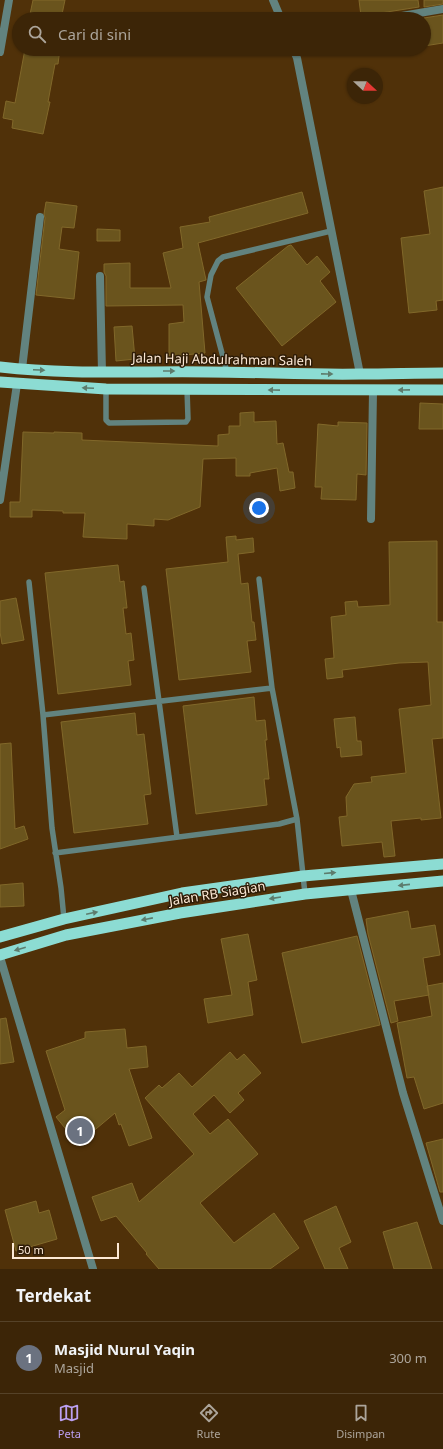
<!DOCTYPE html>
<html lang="id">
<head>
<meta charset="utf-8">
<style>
  body { margin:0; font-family:"Noto Sans",sans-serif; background:#432d11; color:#f1f3f6 }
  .compass { position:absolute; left:347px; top:68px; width:36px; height:36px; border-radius:50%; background:#3c2507; box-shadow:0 1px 3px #0004; rotate:112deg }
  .scale { position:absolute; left:12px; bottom:10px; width:107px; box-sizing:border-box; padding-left:4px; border:2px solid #fde9d5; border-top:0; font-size:11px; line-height:14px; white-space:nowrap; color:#fde9d5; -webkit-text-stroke:3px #2e1c07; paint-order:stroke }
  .you { position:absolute; left:259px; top:508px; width:14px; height:14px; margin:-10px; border:3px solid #fff; border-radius:50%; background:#1a73e8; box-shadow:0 0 0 6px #1a73e833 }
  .badge { display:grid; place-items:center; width:26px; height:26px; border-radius:50%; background:#bca0f2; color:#fff; font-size:13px; font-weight:700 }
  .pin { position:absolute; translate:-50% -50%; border:2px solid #fff; box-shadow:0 1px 4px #0006 }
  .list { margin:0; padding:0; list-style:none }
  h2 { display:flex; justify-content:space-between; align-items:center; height:52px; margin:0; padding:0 16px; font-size:17px }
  h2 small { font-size:13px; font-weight:400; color:#aca59b }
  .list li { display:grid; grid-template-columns:26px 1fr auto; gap:12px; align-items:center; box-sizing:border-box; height:72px; padding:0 16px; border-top:1px solid #554228 }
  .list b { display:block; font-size:15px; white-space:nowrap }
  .list p { margin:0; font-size:13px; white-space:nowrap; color:#aca59b }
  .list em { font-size:13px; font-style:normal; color:#aca59b }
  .icon { flex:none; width:22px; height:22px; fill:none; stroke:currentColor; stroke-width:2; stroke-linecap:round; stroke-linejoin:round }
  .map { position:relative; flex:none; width:443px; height:1269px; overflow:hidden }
  .search { position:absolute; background:#3c2507; box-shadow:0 1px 3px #0004; left:12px; right:12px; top:12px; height:44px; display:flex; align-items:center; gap:10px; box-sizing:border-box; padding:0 14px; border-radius:22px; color:#aca59b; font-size:15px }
  .sheet { height:124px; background:#3c2507 }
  nav { display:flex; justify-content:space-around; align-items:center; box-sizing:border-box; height:56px; border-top:1px solid #554228; background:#3c2507; font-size:11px; color:#aca59b }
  nav a { display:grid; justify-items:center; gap:2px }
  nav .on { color:#bca0f2 }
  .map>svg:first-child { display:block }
</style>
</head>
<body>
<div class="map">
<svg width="443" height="1269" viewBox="0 0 443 1269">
  <rect width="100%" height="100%" fill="#503109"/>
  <path fill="#6a541d" stroke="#81682a" d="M33,0h32l-4,19h-32z
    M359,0h59l1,7 -58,9z
    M424,0h19v4l-19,3z
    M443,15v28l-19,3v-28z
    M25,49h35l-2,15h-3l-7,38h2l-7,32 -31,-6 1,-8 -10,-2 3,-17 9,2z
    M443,187v113l-7,1 1,9 -28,3 -8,-75 29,-4 -6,-43z
    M302,192l6,21 -110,30 8,37 -7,2 6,71 -21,2 1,5h-16v-36l15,-2 -1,-17 -77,1v-30l-2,-4v-8l26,-1v25h41l-8,-35 20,-5 -3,-21 30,-5 -1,-5z
    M46,202l31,4 -3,22 -12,-1 -3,22 20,3 -5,47 -38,-4 9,-77 -1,-4z
    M97,229l23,1v11h-23z
    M291,245l16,20 10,-9 13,16 -10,9 16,21 -54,44 -46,-58 52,-42z
    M132,326l3,33 -19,2 -2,-34z
    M420,403l23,1v25h-24z
    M254,412v10l22,-1 1,23 6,-1 6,29h4l2,16 -15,3 -3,-23 -27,5v3h-14v-18l-33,1 -3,48 -32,13 -14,-1v7l-27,-2v15l-44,-2 2,-24h-22v-2l-31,-1v7h-22v-15h10l3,-70 31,1v-1l28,1v7l136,6v-11l11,-1v-8h11v-13z
    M338,422l29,1 -1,52 -9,-1 -1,26 -35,-1 1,-12h-7l3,-63 20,2z
    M236,536v4l17,-2 1,14 -16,2 3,30 7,-1 4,39h2l2,18 -9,1 4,31 -72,8 -13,-111 62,-7 -2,-25z
    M437,541v81h6v116l-11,1 9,79 -20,2v-2l-30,3 4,35 -11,1 -2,-15 -40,4 -3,-29 8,-1 -1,-19 8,-13 18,-2 -1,-5 35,-4 -7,-64 32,-4 -3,-43 -29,1 -57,7 1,7 -16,2 -2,-20 9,-1 -3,-41 15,-2 -1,-13 12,-1 1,6 32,-2 -1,-63z
    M118,565l2,17 4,-1 3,27h-4l3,26 5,-1 3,27 -6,1 3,24 -73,9 -13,-121z
    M16,598l8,42 -22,4 -2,-12v-31z
    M254,697l2,24 9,-1 2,20h-2l4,39h-5l3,26 -71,9 -13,-108z
    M135,713l2,22 7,-1 7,60 -7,1 4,29 -74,9 -13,-111z
    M355,717l2,24h4l1,14 -21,2 -1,-10 -3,1 -3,-29z
    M11,743l4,86 9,-3 4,13 -28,10v-105z
    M23,883l1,23 -24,1v-22z
    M408,911l3,18 24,-4 5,30 -17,3 6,37 -35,6 4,20 -7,2 -23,-89 -2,-15z
    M248,934l9,46 -9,2 5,33 -45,8 -4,-24 28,-4 -11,-56z
    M357,936l23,89 -78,18 -20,-90z
    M443,983v120l-19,6 -10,-32 -7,1 -10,-55 35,-7 -5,-30z
    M6,1018l8,44 -14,2v-45z
    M125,1029l2,19 19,-2 2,21 -19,2 23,69 -23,8 -8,-22 -2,1 -4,-12 -37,31 -22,-27 9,-7 -19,-59 39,-13v-6z
    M230,1052l7,8 7,-6 17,19 -23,20 6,7 -14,13 -16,-18 -21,19 17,20 18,-15 30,35 -58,49 34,40 40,-30 25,35 -29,21h-111l-13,-15 1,-1 -31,-37 -15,5 -9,-24 40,-14 7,19 55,-48 -49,-56 14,-13 3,3 17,-15 13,14z
    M443,1139v53h-3l-14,-49z
    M36,1201l3,12 10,-3 8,29 -41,12 -11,-41z
    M336,1206l15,36 -12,6 9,21h-23l-21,-48z
    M417,1222l15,47h-38l-11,-37z"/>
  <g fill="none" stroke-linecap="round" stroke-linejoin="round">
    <path stroke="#62837f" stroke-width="5.5" d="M227,372l-20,-75 4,-22 7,-14 5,-4 108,-26
      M106,389v31l3,3 77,-1 2,-3 -1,-30
      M259,579l13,109 25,131 8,75
      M29,582l14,133
      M144,588l33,249
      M55,853l224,-29 18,-5
      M64,919l-3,-31 -9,-60 -9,-113 229,-27"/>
    <path stroke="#62837f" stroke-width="8" d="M273,0l8,19
      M384,19l59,-10
      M293,49l4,9 63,316
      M0,52l9,-52
      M100,276l2,97
      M22,369l18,-152
      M0,500l17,-116
      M371,519l2,-128
      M351,890l52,203 40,128
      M0,957l93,312"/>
    <path stroke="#8cdcd3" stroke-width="11" d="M0,367c70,8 139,4 209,5 51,0 101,3 152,2 27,0 55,-1 82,-1
      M0,382l106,7 337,1
      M0,937l64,-18 118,-26 121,-17 140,-12
      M0,955l66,-20 114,-22 125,-19 138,-13"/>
  </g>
  <defs><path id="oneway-solid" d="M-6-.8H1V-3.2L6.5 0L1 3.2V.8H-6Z"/></defs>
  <g fill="#5d7c6d">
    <use href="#oneway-solid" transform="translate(39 370) rotate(3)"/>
    <use href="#oneway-solid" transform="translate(169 371)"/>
    <use href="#oneway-solid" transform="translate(327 374) rotate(1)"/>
    <use href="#oneway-solid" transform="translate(88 388) rotate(-177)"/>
    <use href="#oneway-solid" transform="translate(274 390) rotate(-179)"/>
    <use href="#oneway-solid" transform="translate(404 390) rotate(179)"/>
    <use href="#oneway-solid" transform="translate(330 873) rotate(-5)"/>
    <use href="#oneway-solid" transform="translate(404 885) rotate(174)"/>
    <use href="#oneway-solid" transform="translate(275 898) rotate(171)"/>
    <use href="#oneway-solid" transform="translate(92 913) rotate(-12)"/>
    <use href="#oneway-solid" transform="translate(147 919) rotate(169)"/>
    <use href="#oneway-solid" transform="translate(20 949) rotate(164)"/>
  </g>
  <g text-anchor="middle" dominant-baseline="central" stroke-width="3" stroke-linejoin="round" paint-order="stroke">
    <g font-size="13" fill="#fde9d5" stroke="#2e1c07">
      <text transform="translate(222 359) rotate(1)">Jalan Haji Abdulrahman Saleh</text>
      <text transform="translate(217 893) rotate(-9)">Jalan RB Siagian</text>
    </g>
  </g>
</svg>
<svg class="compass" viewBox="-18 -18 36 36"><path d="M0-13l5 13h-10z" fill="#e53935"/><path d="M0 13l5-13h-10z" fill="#aca59b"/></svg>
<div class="scale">50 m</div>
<div class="you"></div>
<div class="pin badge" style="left:80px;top:1131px;background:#6b7280">1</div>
<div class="search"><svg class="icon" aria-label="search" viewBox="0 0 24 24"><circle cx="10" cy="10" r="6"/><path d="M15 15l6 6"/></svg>Cari di sini</div>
</div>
<section class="sheet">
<h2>Terdekat<small></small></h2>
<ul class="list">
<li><span class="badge" style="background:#6b7280">1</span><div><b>Masjid Nurul Yaqin</b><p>Masjid</p></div><em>300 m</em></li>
</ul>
</section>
<nav>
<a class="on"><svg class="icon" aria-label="map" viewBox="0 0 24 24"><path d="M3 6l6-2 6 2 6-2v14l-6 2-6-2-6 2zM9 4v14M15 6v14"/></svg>Peta</a>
<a><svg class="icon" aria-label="directions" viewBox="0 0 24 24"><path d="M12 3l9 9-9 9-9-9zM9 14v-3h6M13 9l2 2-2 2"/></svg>Rute</a>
<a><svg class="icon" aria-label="saved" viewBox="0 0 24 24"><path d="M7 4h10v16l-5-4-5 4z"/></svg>Disimpan</a>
</nav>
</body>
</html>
